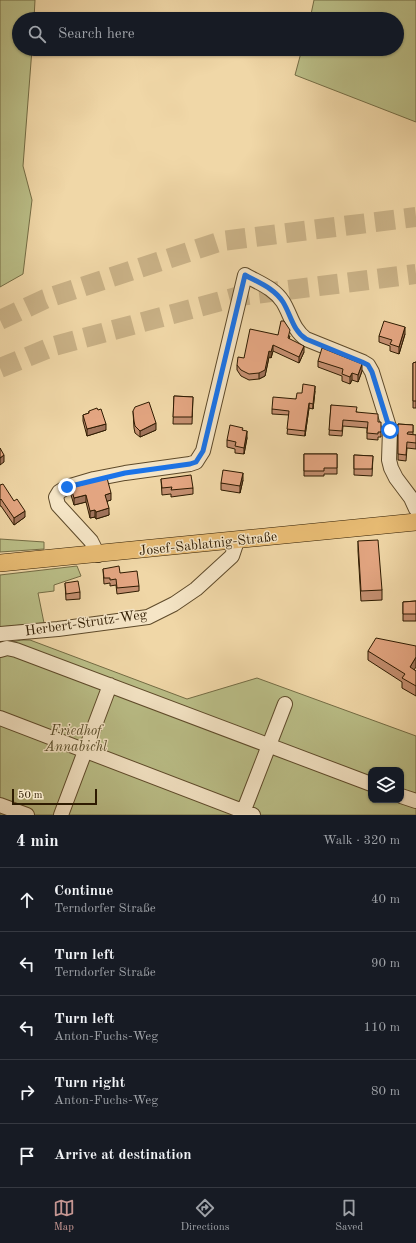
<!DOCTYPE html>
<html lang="en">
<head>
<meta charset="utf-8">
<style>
  body { margin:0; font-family:"Old Standard TT",serif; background:#20242c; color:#f1f3f6 }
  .controls { position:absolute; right:12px; bottom:12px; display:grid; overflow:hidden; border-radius:8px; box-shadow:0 1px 3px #0004 }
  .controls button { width:36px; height:36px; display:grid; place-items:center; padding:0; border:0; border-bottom:1px solid #363941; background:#171b24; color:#f1f3f6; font:20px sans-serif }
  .scale { position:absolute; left:12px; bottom:10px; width:85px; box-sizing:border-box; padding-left:4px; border:2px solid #2e1b01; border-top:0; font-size:11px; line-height:14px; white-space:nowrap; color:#2e1b01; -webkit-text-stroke:3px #f5e5c6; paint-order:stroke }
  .stop { position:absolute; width:12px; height:12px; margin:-9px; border:3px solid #1a73e8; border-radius:50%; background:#fff }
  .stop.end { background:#1a73e8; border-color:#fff; box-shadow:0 1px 4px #0008 }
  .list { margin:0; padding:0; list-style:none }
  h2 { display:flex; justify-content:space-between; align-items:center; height:52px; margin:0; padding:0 16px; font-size:17px }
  h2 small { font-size:13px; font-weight:400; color:#9ea1a6 }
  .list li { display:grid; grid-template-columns:26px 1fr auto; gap:12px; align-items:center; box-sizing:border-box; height:64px; padding:0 16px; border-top:1px solid #363941 }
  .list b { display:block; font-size:15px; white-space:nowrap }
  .list p { margin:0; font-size:13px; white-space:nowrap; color:#9ea1a6 }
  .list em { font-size:13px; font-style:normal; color:#9ea1a6 }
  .icon { flex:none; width:22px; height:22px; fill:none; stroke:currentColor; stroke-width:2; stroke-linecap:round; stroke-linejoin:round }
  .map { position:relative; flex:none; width:416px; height:815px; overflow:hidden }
  .search { position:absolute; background:#171b24; box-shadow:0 1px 3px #0004; left:12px; right:12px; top:12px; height:44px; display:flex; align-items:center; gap:10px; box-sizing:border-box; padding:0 14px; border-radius:22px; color:#9ea1a6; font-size:15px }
  .sheet { height:372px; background:#171b24 }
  nav { display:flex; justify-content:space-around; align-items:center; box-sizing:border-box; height:56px; border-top:1px solid #363941; background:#171b24; font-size:11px; color:#9ea1a6 }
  nav a { display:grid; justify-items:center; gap:2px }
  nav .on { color:#c59692 }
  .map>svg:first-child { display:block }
</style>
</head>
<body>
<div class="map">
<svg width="416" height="815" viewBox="0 0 416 815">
  <rect width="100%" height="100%" fill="#f0d7a7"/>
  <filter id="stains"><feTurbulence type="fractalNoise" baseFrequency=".005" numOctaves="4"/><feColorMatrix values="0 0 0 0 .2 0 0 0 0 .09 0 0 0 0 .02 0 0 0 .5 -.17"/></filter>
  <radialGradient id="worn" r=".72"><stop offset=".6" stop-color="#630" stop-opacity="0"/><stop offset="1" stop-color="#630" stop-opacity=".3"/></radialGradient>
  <path fill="#babe87" stroke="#746c44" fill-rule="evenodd" d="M0,0h35l-1,19h-15v30h13l-9,117 9,34 -9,74 -23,13z
    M314,0h102v122l-121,-47 7,-26h95v-30h-87z
    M0,539l44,3v7l-44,3z
    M77,566l4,10 -27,9v6l-16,2 6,30 -44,4v-52z
    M21,640h9l157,59 70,-21 159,58v79h-416v-170zM371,770h30v30h-30z"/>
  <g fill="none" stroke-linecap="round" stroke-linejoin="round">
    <path stroke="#c9b186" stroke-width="20" stroke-dasharray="20 10" stroke-linecap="butt" d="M0,320l45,-21 177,-58 194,-24
      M0,368l54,-22 186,-50 176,-22"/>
    <g stroke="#5e4a2a" stroke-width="16">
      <path id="minor" d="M98,555l-7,-14 -33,-36 -2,-8 3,-5 8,-5 27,-8 31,-6 65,-9 6,-2 7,-11 42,-176c14,8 29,13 38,27 8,13 10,28 23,37l57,23 5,3 4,7 18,58 -1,30 2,8 5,10 15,20 5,11
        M0,634l58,-5 90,-12 26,-13 22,-15 36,-33 5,-15
        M0,650l7,-2 9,2 355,134
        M0,718l253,97
        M401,796l15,5
        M0,805l27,10
        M61,815l49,-130
        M242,815l43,-111"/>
    </g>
    <g stroke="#2e1b01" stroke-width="18">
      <path id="major" d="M0,563l416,-41"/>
    </g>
    <use href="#minor" stroke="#f5e5c6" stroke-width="14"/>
    <use href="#major" stroke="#e8bc74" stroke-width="17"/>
  </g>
  <path fill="#c48f70" stroke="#2e1b01" d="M405,334l-6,20 -9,-3v-5l-11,-4v-6z
    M278,335l12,1 -1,3 15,13 -5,11 -26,-12 -2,7 -2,-1 -4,19 -6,3 -10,1 -8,-4 -4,-6v-5l7,-7z
    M318,361l44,10 -4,11 -6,-2 -2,4 -8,-3v-5l-24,-9z
    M416,362v46h-3v-45z
    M315,391l-2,18 -4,-1 -4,28 -18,-2 2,-19 -17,-1v-5l24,-10 6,-6z
    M174,396l19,1 -1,27h-19z
    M331,405l26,7 21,10 3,10v5h-3v3l-11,-1v-11l-24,-2 -1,10 -13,-1z
    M89,411l17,19 -19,6 -4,-15v-6l6,-2z
    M133,411l23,19 -16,7 -5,-4 -1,-5z
    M398,424l15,1v10h3v14l-9,-1 -1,13 -8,-1z
    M243,430l4,8 -3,16 -9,-1v-4l-8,-2v-7z
    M304,454h33v20h-13v2h-20z
    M354,455l19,1 -1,20 -18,-1z
    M161,479l32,9v6l-22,3v-3l-9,1z
    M243,480l-3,13 -19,-3v-7z
    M0,485l25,32 -11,8 -13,-19h-1z
    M71,488l40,12 -4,1 2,14 -13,4 -1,-2 -5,1 -4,-16 -12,3 -3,-10z
    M358,541l24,49v10l-21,1 -3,-50z
    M103,569l17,4 19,13v5l-22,3 -1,-9 -6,1v-3l-6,1z
    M65,583l15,9v7l-14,1z
    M416,601v20h-13v-19z
    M368,651l48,20v25l-14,-8v-6l-34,-22z"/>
  <path fill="#a0745b" stroke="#2e1b01" d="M405,327v7l-6,20v-7z
    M273,345v6l-2,7v-6z
    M304,346v6l-5,11v-6z
    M269,351v6l-4,19 -6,3v-6z
    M362,364v7l-4,11v-7z
    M352,373v7l-2,4v-7z
    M315,386v5l-2,18v-5z
    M309,403v5l-4,28v-5z
    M156,423v7l-16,7v-6z
    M106,424v6l-19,6v-7z
    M247,431v7l-3,16v-6z
    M4,455v7l-4,3v-7z
    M243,473v7l-3,13v-7z
    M111,493v7l-6,2v-7z
    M86,495v7l-12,3v-7z
    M109,508v7l-13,4v-7z
    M95,510v7l-5,1v-7z
    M25,511v6l-11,8v-7z
    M416,657v10l-6,9v-9z"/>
  <path fill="#e4a682" stroke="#2e1b01" d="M281,321h3l6,9 -2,8 16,8 -5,11 -26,-12 -2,7 -2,-1 -4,19 -6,3 -10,1 -8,-4 -4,-5 1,-8 6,1 6,-29 28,6z
    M384,321l21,6 -6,20 -9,-3 2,-4 -13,-4z
    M322,348l40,16 -4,11 -6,-2 -2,4 -8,-3 1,-5 -25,-8z
    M416,362v39h-3v-38z
    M303,384l12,2 -2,18 -4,-1 -4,28 -18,-2 2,-18 -17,-2 1,-12 23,2 1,-6h5z
    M174,396l19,1 -1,20h-19z
    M149,402l7,21 -16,8 -5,-5 -1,-5 -1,-10 2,-4z
    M331,405l26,2 -1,5 22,2v8h3v10h-3v2l-11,-1 1,-11 -25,-2 -1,11 -13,-1z
    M97,408l1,2 3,-1 5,15 -19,5 -4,-14 6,-2v-2z
    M398,424l15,1v7h-5l-1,2 9,1v8l-9,-1 -1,13 -8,-1z
    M230,425l13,3 -1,2 5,1 -3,17 -9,-2 1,-4 -9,-2z
    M0,448l4,7 -4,3z
    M304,454h33v14h-13v3h-20z
    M354,455l19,1 -1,13h-18z
    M223,470l20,3 -3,13 -19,-3z
    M191,475l2,13 -22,2 1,-3 -10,1 -1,-9z
    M107,478l4,15 -6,2 4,13 -13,4 -1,-2 -5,1 -4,-16 -12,3 -3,-10z
    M3,484l11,17 3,-2 8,12 -11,7 -13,-19 -1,1v-15z
    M378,540l4,50 -21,1 -3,-50z
    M119,566l1,7 17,-2 2,15 -22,2 -1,-9 -6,1v-2h-6l-1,-9z
    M78,581l2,11 -14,2 -1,-11z
    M416,601v13h-13v-12z
    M376,638l40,8v11l-6,10 6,4v15l-14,-8 3,-4 -37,-23z"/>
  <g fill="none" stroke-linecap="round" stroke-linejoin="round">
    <path stroke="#1a73e8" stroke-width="5" d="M67,487l58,-14 65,-9 6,-2 7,-11 42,-176c14,8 29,13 38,27 8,13 10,29 23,37l56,23 6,3 4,7 18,58"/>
  </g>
  <g text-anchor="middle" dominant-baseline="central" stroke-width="3" stroke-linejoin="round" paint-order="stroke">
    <g font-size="14" fill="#2e1b01" stroke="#f5e5c6">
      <text transform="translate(208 544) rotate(-6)">Josef-Sablatnig-Straße</text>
      <text transform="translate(86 623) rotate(-8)">Herbert-Strutz-Weg</text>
    </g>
    <g font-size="14" font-style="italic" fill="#584c29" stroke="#f5e5c6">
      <text x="76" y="731">Friedhof<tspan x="76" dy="16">Annabichl</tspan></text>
    </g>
  </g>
  <rect width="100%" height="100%" filter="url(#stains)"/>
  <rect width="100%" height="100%" fill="url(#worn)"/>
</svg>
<div class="controls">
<button><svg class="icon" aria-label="layers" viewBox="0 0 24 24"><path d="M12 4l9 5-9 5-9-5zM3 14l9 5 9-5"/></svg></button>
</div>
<div class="scale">50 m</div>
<div class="stop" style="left:390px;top:430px"></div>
<div class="stop end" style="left:67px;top:487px"></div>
<div class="search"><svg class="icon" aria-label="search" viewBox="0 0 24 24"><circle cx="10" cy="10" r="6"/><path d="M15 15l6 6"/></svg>Search here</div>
</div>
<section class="sheet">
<h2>4 min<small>Walk · 320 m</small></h2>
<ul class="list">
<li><svg class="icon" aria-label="ahead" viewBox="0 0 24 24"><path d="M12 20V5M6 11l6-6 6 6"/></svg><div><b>Continue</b><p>Terndorfer Straße</p></div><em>40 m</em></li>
<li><svg class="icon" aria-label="left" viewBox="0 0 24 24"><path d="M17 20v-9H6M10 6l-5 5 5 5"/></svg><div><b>Turn left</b><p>Terndorfer Straße</p></div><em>90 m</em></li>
<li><svg class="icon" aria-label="left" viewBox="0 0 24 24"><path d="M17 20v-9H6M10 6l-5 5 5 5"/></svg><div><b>Turn left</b><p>Anton-Fuchs-Weg</p></div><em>110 m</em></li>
<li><svg class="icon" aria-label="right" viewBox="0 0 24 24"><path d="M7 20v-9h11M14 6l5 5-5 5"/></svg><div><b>Turn right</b><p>Anton-Fuchs-Weg</p></div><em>80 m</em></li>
<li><svg class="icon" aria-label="arrive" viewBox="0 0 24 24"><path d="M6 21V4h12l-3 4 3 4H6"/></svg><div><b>Arrive at destination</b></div></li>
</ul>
</section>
<nav>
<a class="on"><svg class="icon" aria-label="map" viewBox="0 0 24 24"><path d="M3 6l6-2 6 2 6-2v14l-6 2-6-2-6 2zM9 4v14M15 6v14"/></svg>Map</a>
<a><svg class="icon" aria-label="directions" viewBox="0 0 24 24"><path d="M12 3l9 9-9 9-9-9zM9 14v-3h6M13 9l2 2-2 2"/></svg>Directions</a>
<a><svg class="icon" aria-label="saved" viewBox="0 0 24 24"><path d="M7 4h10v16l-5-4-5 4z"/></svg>Saved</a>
</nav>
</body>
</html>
